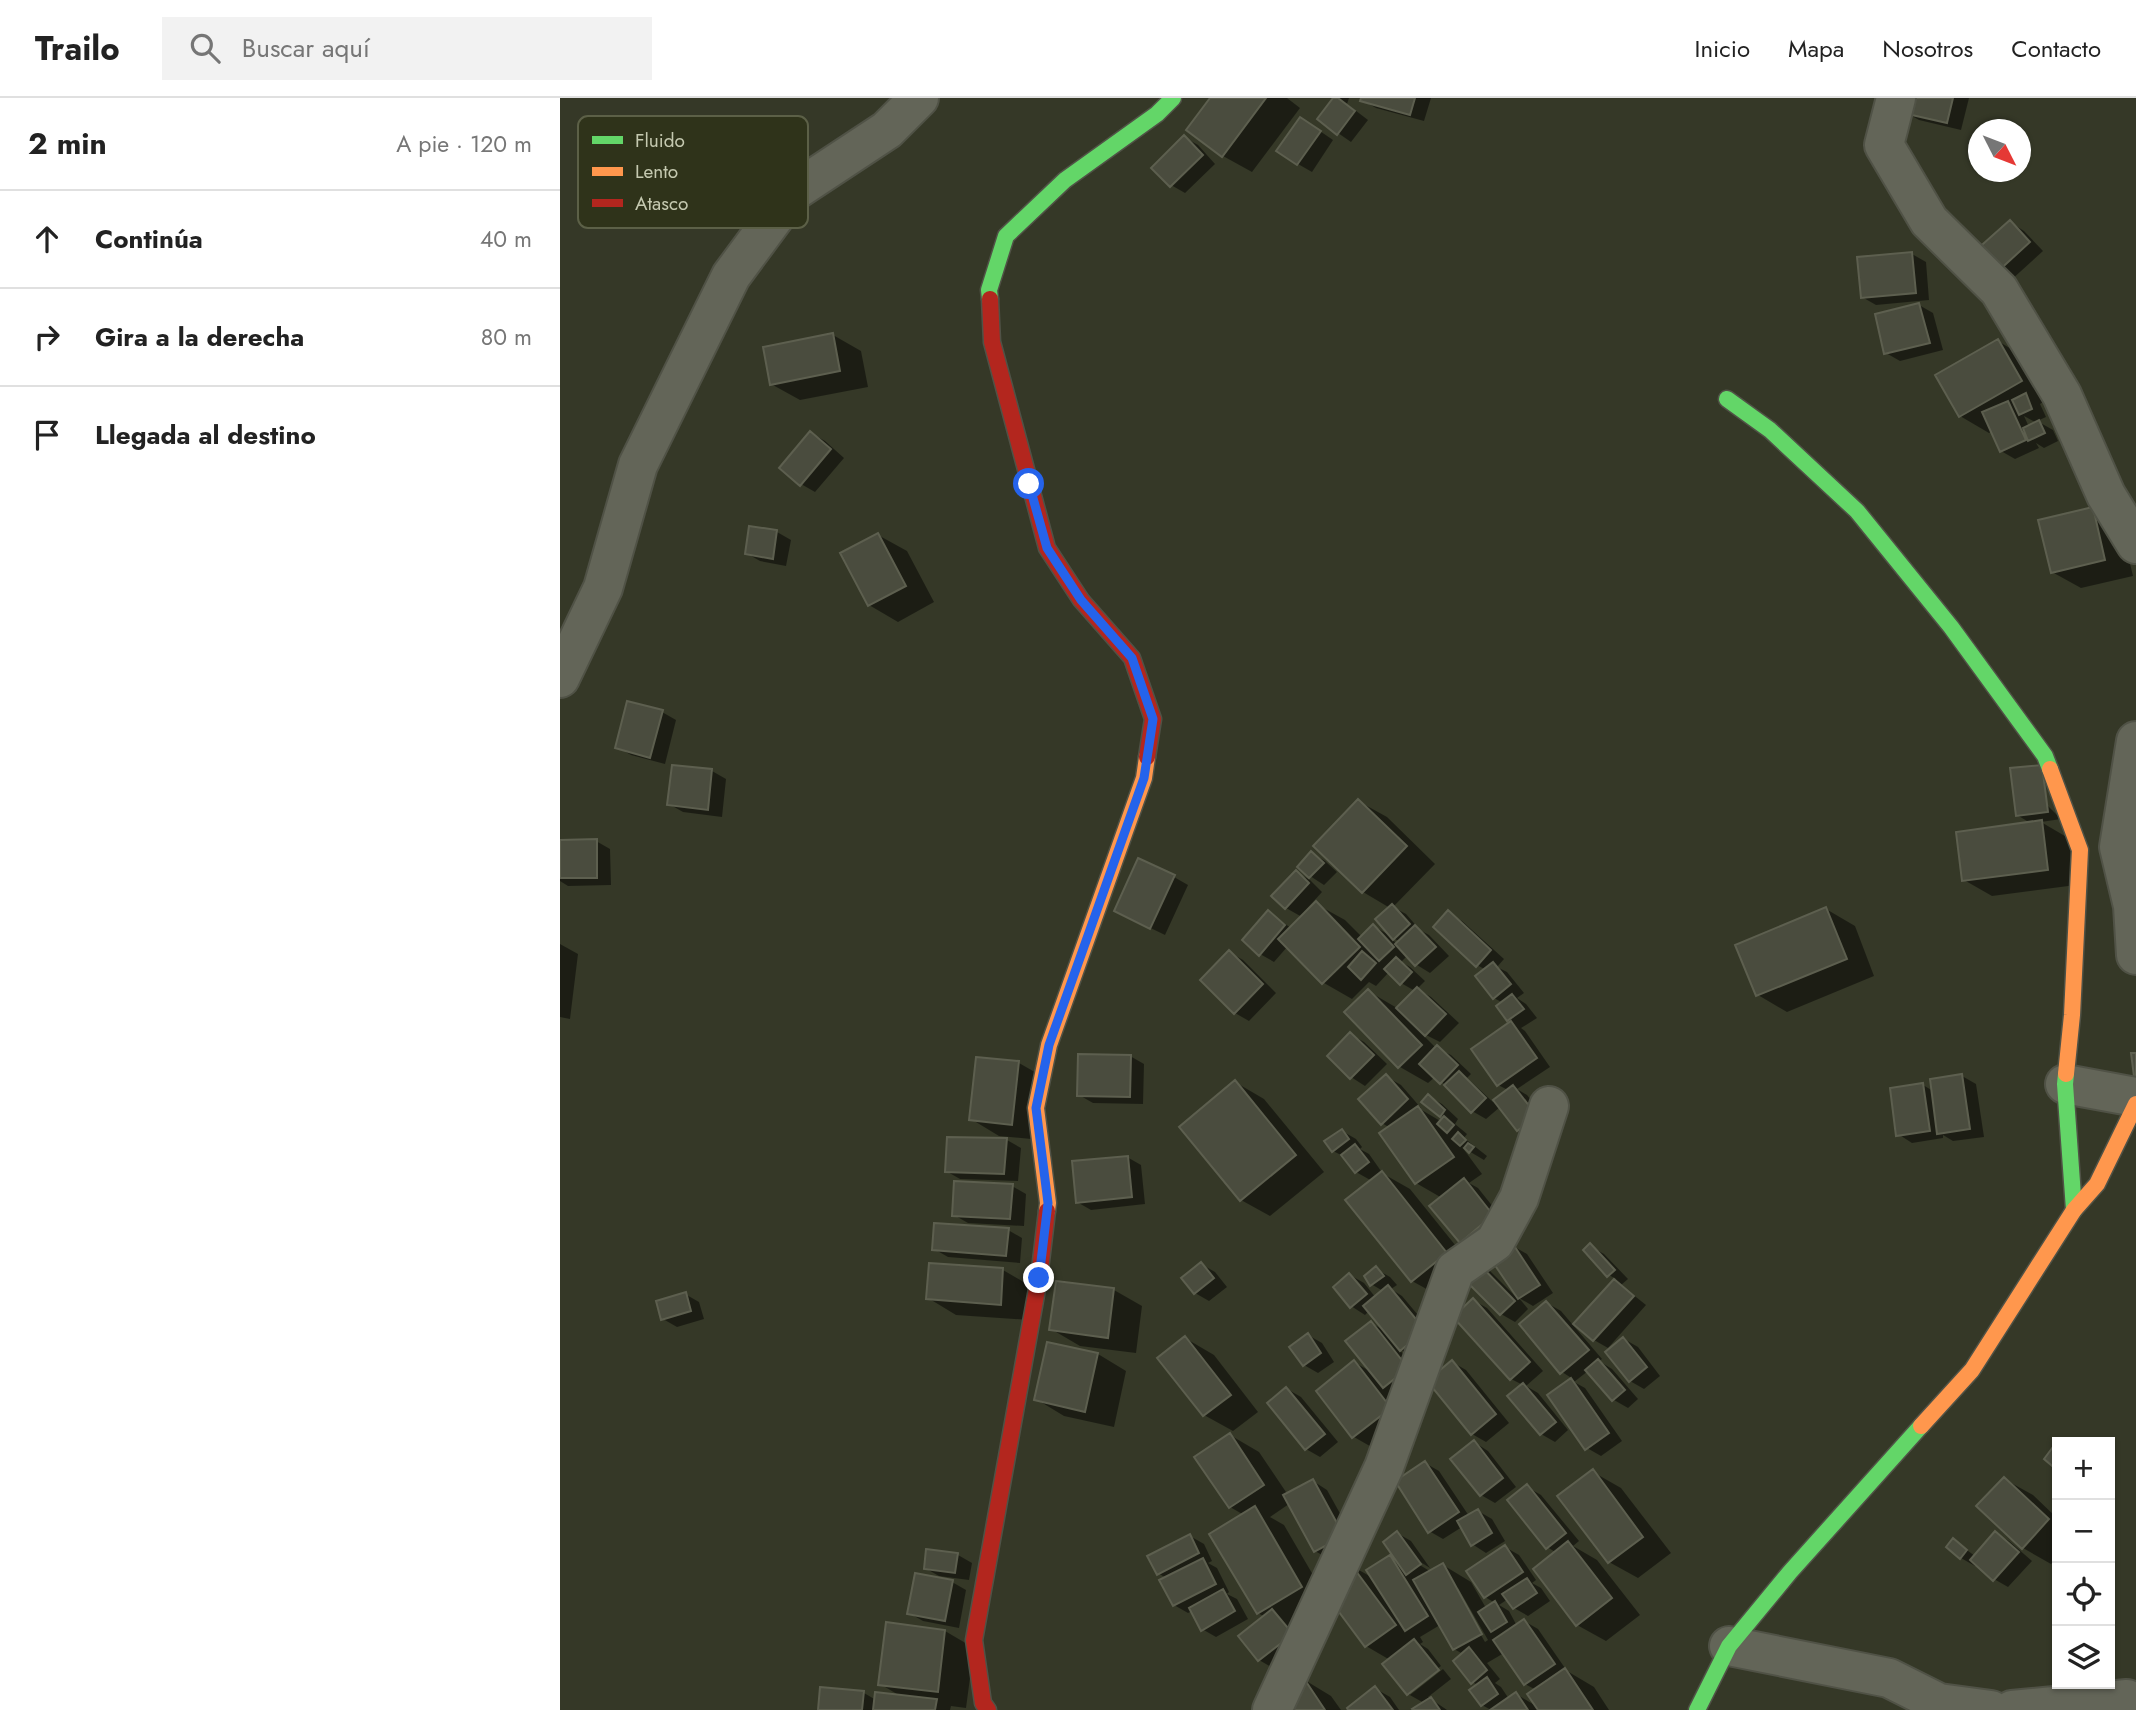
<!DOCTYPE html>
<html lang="es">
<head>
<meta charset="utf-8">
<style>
  body { margin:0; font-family:Jost,sans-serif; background:#f2f2f2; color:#222 }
  .controls { position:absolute; right:21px; bottom:21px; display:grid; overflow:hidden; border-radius:0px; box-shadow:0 2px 5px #0004 }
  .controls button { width:63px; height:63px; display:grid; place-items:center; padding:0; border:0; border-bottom:2px solid #e0e0e0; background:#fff; color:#222; font:35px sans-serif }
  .compass { position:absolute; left:1408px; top:21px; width:63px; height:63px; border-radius:50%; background:#fff; box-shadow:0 2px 5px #0004; rotate:132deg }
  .stop { position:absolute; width:21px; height:21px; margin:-16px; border:5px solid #2563eb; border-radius:50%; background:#fff }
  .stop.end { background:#2563eb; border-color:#fff; box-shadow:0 2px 7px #0008 }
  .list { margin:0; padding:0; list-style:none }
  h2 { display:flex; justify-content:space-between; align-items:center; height:91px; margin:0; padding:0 28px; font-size:30px }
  h2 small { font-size:23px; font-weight:400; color:#767676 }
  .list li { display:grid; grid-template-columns:46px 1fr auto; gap:21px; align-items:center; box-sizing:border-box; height:98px; padding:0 28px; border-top:2px solid #e0e0e0 }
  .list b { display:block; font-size:26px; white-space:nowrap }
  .list em { font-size:23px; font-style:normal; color:#767676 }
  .icon { flex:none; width:38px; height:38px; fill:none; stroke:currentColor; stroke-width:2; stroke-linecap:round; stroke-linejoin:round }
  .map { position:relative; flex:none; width:1576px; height:1612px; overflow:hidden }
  header { display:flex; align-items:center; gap:42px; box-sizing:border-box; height:98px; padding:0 35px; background:#fff; border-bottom:2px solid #e0e0e0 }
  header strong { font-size:33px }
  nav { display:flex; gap:38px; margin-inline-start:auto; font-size:24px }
  .search { width:490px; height:63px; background:#f2f2f2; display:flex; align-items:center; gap:18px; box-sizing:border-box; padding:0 24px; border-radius:0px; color:#767676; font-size:26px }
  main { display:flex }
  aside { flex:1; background:#fff }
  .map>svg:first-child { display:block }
</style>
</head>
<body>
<header>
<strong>Trailo</strong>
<div class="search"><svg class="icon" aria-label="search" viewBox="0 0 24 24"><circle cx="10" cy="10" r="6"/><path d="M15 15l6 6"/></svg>Buscar aquí</div>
<nav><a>Inicio</a><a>Mapa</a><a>Nosotros</a><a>Contacto</a></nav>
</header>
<main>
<aside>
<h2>2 min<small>A pie · 120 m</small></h2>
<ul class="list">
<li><svg class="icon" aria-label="ahead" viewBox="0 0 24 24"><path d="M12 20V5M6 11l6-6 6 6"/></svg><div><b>Continúa</b></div><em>40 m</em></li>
<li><svg class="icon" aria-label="right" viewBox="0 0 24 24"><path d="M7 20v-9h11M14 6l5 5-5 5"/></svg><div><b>Gira a la derecha</b></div><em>80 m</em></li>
<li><svg class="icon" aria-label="arrive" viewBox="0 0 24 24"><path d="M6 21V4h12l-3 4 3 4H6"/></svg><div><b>Llegada al destino</b></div></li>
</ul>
</aside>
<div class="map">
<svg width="1576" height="1612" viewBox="0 0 1576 1612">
  <rect width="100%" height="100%" fill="#353827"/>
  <path fill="#0007" fill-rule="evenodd" d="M652,0h75l13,10 -48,64 -29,-16 -35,-27z
    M775,0h14l-2,6 21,16 -17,22 -13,-9z
    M803,0h68l-7,23 -48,-13 -14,-8z
    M1349,0h60l-8,32 -42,-10 -14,-8z
    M754,29l19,13 -21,32 -14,-8z
    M624,39l14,8 17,19 -30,29 -14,-8z
    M1450,124l14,9 19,20 -33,30 -14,-8z
    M1352,156l14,8 3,38 -53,5 -14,-8z
    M1359,207l14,8 10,37 -43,11 -14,-8z
    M273,237l28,16 7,36 -68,13 -29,-16z
    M1438,243l28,17 23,40 -9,6 6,13 -9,4 16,9 5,11 -14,7 -8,-5 3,5 -24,11 -14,-8 -9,-20 -3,2 -29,-17 -23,-40zM1464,318l13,7 -8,4z
    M251,335l14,8 19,17 -29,34 -14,-8z
    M1533,411l28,17 12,50 -52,12 -29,-16z
    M191,430l26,4 14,8 -5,26 -26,-5 -14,-8z
    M318,437l29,16 27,51 -36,20 -29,-17z
    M102,614l14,8 -11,44 -34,-9 -14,-8z
    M114,669l38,4 14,8 -4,38 -39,-5 -14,-8z
    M1452,672l49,49 -20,3 29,17 6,46 -84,11 -28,-16 68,-56 -15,-9z
    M798,703l29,16 48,47 -42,43 13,7 14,16 9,5 20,21 -19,17 -13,-8 -9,-10 -7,7 9,5 15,14 -8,8 14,8 28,26 -19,19 -20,-10 16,16 15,7 20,19 -4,4 26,24 15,-12 -10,-5 -24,-35 38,-28 -4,-2 -5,-17 -9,-5 -8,-28 -9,-5 -29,-52 14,8 42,38 -7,8 10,5 17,21 -7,5 9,6 11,14 -16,10 4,3 25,36 -33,22 10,6 23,29 -18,14 -14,-8 -18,-23 -14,12 -14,-8 -21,-22 -16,-12 -7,6 -28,-16 -32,-76 29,17 18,-17 -14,-8 -12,-11 -13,14 -7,-4 -17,17 -28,-16 -36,-37 -14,16 -14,-8 8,-42 23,16 11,-11 -16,-9 -12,-12 22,-24 14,8 12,12 -18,20 2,2 10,-10 29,16 17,17 12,-11 18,11 -2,-29 -27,-16zM830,838l10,6 -3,3z
    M36,743l14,8 1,36 -43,1 -8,-5v-39z
    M751,755l14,8 12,11 -13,13 -14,-9z
    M614,779l14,8 -23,50 -35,-17z
    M1266,811l29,17 19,50 -87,36 -29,-17z
    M0,846l18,10 -8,65 -10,-2z
    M669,854l14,8 33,33 -27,28 -14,-8 -33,-33z
    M790,936l14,8 23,22 -22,22 -14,-9z
    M570,958l14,8 -1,40 -50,-1 -14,-8z
    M459,965l28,16 -6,61 -42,-4 -28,-17z
    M1402,978l14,8 8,53 -31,4 -10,-6v3l-31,5 -14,-9 25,-49 10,6z
    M827,979l14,8 20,23 -1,1 22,13 3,-4 -22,-17 5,-5 14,8 16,15 -3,5 12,10 -3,4 23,18 -3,4 -22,-13 20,27 -13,9 9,5 28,35 -31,27 -14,-8 -19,-44 -26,-15 -26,-55 -8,-5z
    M675,984l29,17 60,73 -54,44 -29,-16z
    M782,1033l14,8 6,8 -2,2 9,5 12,17 -1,1 30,17 62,77 3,-4 14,8 27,27 -3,-51 14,8 26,39 -20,13 -14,-8 9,11 -13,13 -14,-8 -36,-36 -24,19 -29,-16 -40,-100 -16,-9 -11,-15 -12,-6z
    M447,1042l14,8 -3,33 -58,-2 -14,-8z
    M567,1059l14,8 4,39 -54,6 -14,-8z
    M452,1088l14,8 -2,32 -56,-3 -14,-8z
    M448,1132l14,8 -2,25 -72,-6 -14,-8z
    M1030,1148l14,8 24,25 -7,6 25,20 -38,43 -14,-8 -18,-16 40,-45 -7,-4z
    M641,1166l14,8 12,15 -18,14 -14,-8z
    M816,1171l14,8 7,8 -6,4 11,7 36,43 -23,19 -16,-9 22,28 -39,76 -28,-16v-75l19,11 -2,-50 15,8 -17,-20 -4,4 -14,-9 -1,-31 14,8 12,15 7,-7 -12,-7z
    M443,1172l29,17 -3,33 -73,-5 -28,-17z
    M554,1192l28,16 -6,47 -56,-7 -29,-17z
    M125,1196l14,8 5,17 -27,8 -14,-8z
    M913,1202l14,8 56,63 -17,15 12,7 30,37 -13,12 -14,-8 -18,-49 -12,-6z
    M987,1205l14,8 41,48 -3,2 13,8 26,30 -10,9 -14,-8 -26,-29 -14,11 11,6 37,53 -21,15 -14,-8 -38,-53 24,-16 -11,-7z
    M748,1237l14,8 12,19 -16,11 -14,-8z
    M625,1240l29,17 44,57 -25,19 -29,-16z
    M1064,1241l14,8 22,29 -16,13 -14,-8z
    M489,1246l49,10 28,17 -12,56 -50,-11 -28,-17z
    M892,1264l14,8 43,53 -23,19 -14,-8z
    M727,1291l14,8 37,45 -18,15 -14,-8z
    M670,1337l29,17 29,43 25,-14 14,9 30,54 -28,15 -14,-8 -26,-47 -19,13 14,8 36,62 30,-22 23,13 17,-21 10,6 -3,-30 14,8 19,27 -16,-10 -1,3 20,12 10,-8 28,17 15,26 9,-5 -10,-6 20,-50 14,8 17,25 -4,3 9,5 9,13 -22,15 -14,-8 -6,-9 -9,6 10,6 8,15 7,-5 14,8 29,42 27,16 15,23h-118l-9,-5 -4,-20 -6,-3 -9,-28 -9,-5 -14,-24 -20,12 3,5 -3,2 8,5 13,17 -31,24v5l33,-26 8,10 -23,18 19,13h-32l9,-7 -16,-9 -18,-34 -24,-14 -40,-54 -53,76 -14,-8 6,-43 -7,-4 -14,-98 -14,-8zM894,1490h4l30,52 -3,2zM944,1555l21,31 11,6 2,17 -22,-13 -7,5 -8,-12 -6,-4 5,-4 -13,-16z
    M914,1344l14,9 28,36 -21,16 -14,-8z
    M865,1365l14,8 30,45 9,-5 14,8 13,22 -19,12 -14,-9 -10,-17 -19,12 -14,-8z
    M1033,1374l28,16 50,65 -33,25 -29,-16z
    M1444,1381l29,16 24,23v40l-6,6 -28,-16z
    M967,1389l14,8 38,46 -6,5 24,14 43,55 -34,26 -29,-16 -20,-72 -10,-6z
    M1435,1435l14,8 23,20 -24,26 -14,-8 -17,-15 -2,2 -14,-8 -8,-18 22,16z
    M630,1438l14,8 8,17 -4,2 9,5 12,24 -2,2 10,5 11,20 -32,18 -14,-8 -10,-18 -4,2 -14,-8 -8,-27 -8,-5z
    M368,1453l30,4 14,8 -3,17 -30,-4 -14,-8z
    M392,1484l14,8 -7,38 -36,-7 -14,-8z
    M327,1526l58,7 29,17 -8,60 -15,-2 -1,4h-130l44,-17 12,7 26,-3 -22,-13z
    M743,1581l28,17 10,14h-57z
    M816,1591l14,8 9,13h-48z"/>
  <path fill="#4a4c3e" stroke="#5d5f4f" stroke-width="2" d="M650,0h56l-44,59 -36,-27z
    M773,0h5l17,13 -18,24 -20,-16z
    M801,0h54l-5,17 -50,-14z
    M1347,0h46l-6,25 -44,-10z
    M740,19l21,14 -24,34 -21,-14z
    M624,37l19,20 -33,32 -19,-19z
    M1450,122l20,22 -35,32 -20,-23z
    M1352,154l4,41 -55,5 -4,-41z
    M1359,205l11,40 -46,11 -9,-40z
    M273,235l7,38 -70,14 -7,-38z
    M1438,241l24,42 -63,36 -24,-42z
    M1466,295l6,16 -13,6 -7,-15z
    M1448,303l18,39 -26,12 -18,-40z
    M1479,322l6,13 -17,8 -5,-13z
    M250,333l21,18 -31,37 -21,-18z
    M1533,409l12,53 -54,13 -13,-53z
    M189,428l28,4 -4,29 -28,-5z
    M318,435l28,53 -38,20 -28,-53z
    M67,603l36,9 -13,48 -35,-10z
    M112,667l40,4 -4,41 -41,-5z
    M1482,667l6,47 -32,4 -6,-48z
    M798,701l49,47 -45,47 -49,-47z
    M1482,722l6,50 -86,11 -6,-49z
    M37,741v39h-37v-38z
    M751,753l13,12 -15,15 -12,-11z
    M578,760l37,17 -25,54 -36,-18z
    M736,772l13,13 -24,26 -14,-13z
    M756,803l44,46 -38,37 -44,-45z
    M832,806l18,20 -17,16 -18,-21z
    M1266,809l21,52 -91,37 -21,-51z
    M708,812l17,15 -26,31 -17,-16z
    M888,812l43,40 -15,17 -43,-40z
    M813,826l21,23 -15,14 -21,-22z
    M855,827l21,22 -21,19 -20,-22z
    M669,852l34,34 -29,30 -34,-34z
    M802,853l14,12 -15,17 -13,-13z
    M836,859l16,15 -12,13 -16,-16z
    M933,864l18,22 -18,15 -18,-23z
    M857,889l29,27 -21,22 -29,-28z
    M808,891l54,56 -24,23 -54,-56z
    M952,896l12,15 -17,12 -11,-15z
    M951,923l26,37 -40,28 -26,-37z
    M790,934l24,23 -24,24 -23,-23z
    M877,947l21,20 -18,19 -21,-20z
    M1571,955h5v39z
    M518,956l53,1 -1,42 -53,-1z
    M416,959l43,4 -7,64 -43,-5z
    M899,973l27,27 -15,15 -27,-28z
    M826,976l22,25 -27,26 -23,-26z
    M1402,976l8,55 -33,5 -7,-55z
    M675,982l61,75 -56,46 -61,-74z
    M1363,985l7,48 -34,5 -6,-48z
    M953,987l24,31 -20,15 -24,-31z
    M868,996l17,16 -5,7 -19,-15z
    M858,1008l36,51 -39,27 -36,-51z
    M884,1018l10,9 -7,8 -10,-9z
    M782,1031l7,10 -17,13 -8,-11z
    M898,1034l8,8 -6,6 -8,-7z
    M387,1039l60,1 -3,36 -59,-2z
    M908,1045l6,4 -5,6 -5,-5z
    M795,1046l14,18 -14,11 -14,-18z
    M568,1058l4,41 -56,6 -4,-42z
    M822,1073l65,82 -36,29 -66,-82z
    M904,1080l29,37 -33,28 -31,-37z
    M394,1083l59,3 -3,35 -58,-3z
    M374,1125l75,5 -3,28 -74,-6z
    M1030,1145l25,27 -8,7 -24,-27z
    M953,1146l27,41 -22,14 -28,-41z
    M915,1162l40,41 -15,14 -40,-40z
    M641,1164l13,16 -20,16 -13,-16z
    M369,1165l74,5 -2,37 -75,-6z
    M816,1168l8,10 -14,10 -6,-10z
    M789,1175l18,21 -17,14 -17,-21z
    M1054,1181l20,17 -41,45 -20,-17z
    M496,1183l58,7 -6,50 -59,-8z
    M828,1187l37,45 -25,21 -37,-45z
    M126,1194l5,19 -30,9 -5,-19z
    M913,1200l57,64 -20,18 -57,-63z
    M986,1203l43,49 -29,24 -41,-50z
    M811,1223l37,47 -25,20 -38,-47z
    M748,1235l13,20 -18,13 -14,-19z
    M625,1238l46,59 -28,21 -46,-58z
    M1063,1239l24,30 -18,15 -24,-30z
    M487,1244l51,11 -13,59 -51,-12z
    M1038,1261l27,31 -13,11 -27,-31z
    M794,1262l37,48 -39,30 -36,-47z
    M892,1262l44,54 -25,21 -44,-54z
    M1011,1280l38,55 -24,17 -38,-55z
    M963,1285l33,39 -16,13 -33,-39z
    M726,1289l39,47 -20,16 -38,-47z
    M670,1335l34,52 -35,23 -35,-51z
    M1499,1341l4,3h-6v28l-13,-11z
    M914,1342l29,38 -23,18 -30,-37z
    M865,1363l34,51 -31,21 -33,-52z
    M1033,1371l50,68 -35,26 -51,-67z
    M1444,1379l45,42 -27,30 -46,-43z
    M753,1381l31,57 -30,16 -31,-57z
    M967,1386l39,49 -20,16 -39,-49z
    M695,1408l47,81 -45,27 -48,-80z
    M918,1411l14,24 -21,13 -14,-25z
    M837,1433l24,33 -15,11 -23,-33z
    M1435,1433l24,21 -26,29 -23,-21z
    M630,1436l9,19 -42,22 -10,-19z
    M1393,1440l14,12 -7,9 -14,-12z
    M1008,1443l44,57 -36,28 -43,-57z
    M945,1447l18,27 -39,26 -18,-27z
    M366,1451l32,4 -3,20 -31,-4z
    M830,1457l38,61 -23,15 -39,-61z
    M643,1460l13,26 -43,22 -14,-26z
    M790,1465l46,62 -31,22 -46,-62z
    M883,1465l39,71 -29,16 -40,-70z
    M355,1475l38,7 -8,41 -38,-7z
    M967,1480l10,15 -24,16 -11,-15z
    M663,1491l12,22 -34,20 -12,-23z
    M935,1503l12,21 -16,10 -13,-20z
    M712,1511l21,25 -35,27 -20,-25z
    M964,1521l31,45 -31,21 -31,-45z
    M326,1524l59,8 -7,62 -60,-7z
    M854,1541l25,31 -32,25 -25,-31z
    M909,1549l18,23 -16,14 -18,-23z
    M1005,1570l28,42h-55l-11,-16z
    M743,1579l22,33h-43z
    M927,1579l11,17 -17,12 -12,-16z
    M815,1588l18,24h-45l-1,-2z
    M260,1589l44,4 -2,19h-44z
    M315,1594l62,7 -2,11h-62z
    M956,1594l12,18h-38z
    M871,1599l9,13h-27l-1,-1z"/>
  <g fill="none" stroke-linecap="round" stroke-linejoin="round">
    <g stroke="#505246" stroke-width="42">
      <path id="street" d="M1336,0l-12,47 45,76 70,69 63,105 44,100 30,49
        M0,580l43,-90 35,-123 93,-189 62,-84 94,-62 32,-32
        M1576,643l-17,106 14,59 3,49
        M1505,986l71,13
        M1169,1548l160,32 50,25 52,7
        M712,1612l112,-243 71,-197 40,-28 24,-44 30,-92
        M1452,1612l115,-11"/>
    </g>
    <g stroke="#505246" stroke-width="19">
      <path id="fast" d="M430,201l-1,-9 17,-54 59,-56 92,-66 16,-16
        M1167,301l43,31 87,81 94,116 94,129 5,13
        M1506,976l-1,10 9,126
        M1137,1612l32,-64 61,-74 131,-146"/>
    </g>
    <g stroke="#505246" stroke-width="19">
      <path id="slow" d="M1490,671l30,81 -8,165 -6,59
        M487,1113l1,-8 -12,-95 13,-63 95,-267 3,-21
        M1361,1328l51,-56 102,-160 23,-26 39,-80"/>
    </g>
    <g stroke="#505246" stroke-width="19">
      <path id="jam" d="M430,201l2,43 55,206 34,52 51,58 21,61 -6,38
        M428,1612l-5,-7 -9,-63 65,-362 8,-67"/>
    </g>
    <use href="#street" stroke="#636558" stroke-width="38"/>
    <use href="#fast" stroke="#63d668" stroke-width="16"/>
    <use href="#slow" stroke="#ff974d" stroke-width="16"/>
    <use href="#jam" stroke="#b3261e" stroke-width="16"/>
  </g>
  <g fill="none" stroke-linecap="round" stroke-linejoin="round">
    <path stroke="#2563eb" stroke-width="9" d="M469,386l18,64 34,52 51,58 21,61 -9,59 -95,267 -13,63 12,95 -9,75"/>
  </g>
  <rect x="18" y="18" width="230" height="112" rx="10" fill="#2f331a" stroke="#5c6047" stroke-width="2"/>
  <rect x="32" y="38" width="31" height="8" fill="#63d668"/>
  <rect x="32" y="69" width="31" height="9" fill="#ff974d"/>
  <rect x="32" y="101" width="31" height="8" fill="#b3261e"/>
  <g font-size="19" fill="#c5c9b0">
    <text x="75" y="49">Fluido</text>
    <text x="75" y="80">Lento</text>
    <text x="75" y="112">Atasco</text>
  </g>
</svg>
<div class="controls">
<button>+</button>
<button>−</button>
<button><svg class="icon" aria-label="locate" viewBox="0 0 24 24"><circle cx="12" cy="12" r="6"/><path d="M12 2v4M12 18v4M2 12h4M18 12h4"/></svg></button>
<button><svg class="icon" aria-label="layers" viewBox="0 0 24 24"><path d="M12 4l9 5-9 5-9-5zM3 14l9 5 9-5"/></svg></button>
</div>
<svg class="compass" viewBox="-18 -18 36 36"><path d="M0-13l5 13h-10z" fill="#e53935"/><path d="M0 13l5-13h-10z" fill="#767676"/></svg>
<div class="stop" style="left:469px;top:386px"></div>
<div class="stop end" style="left:479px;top:1180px"></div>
</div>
</main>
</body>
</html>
